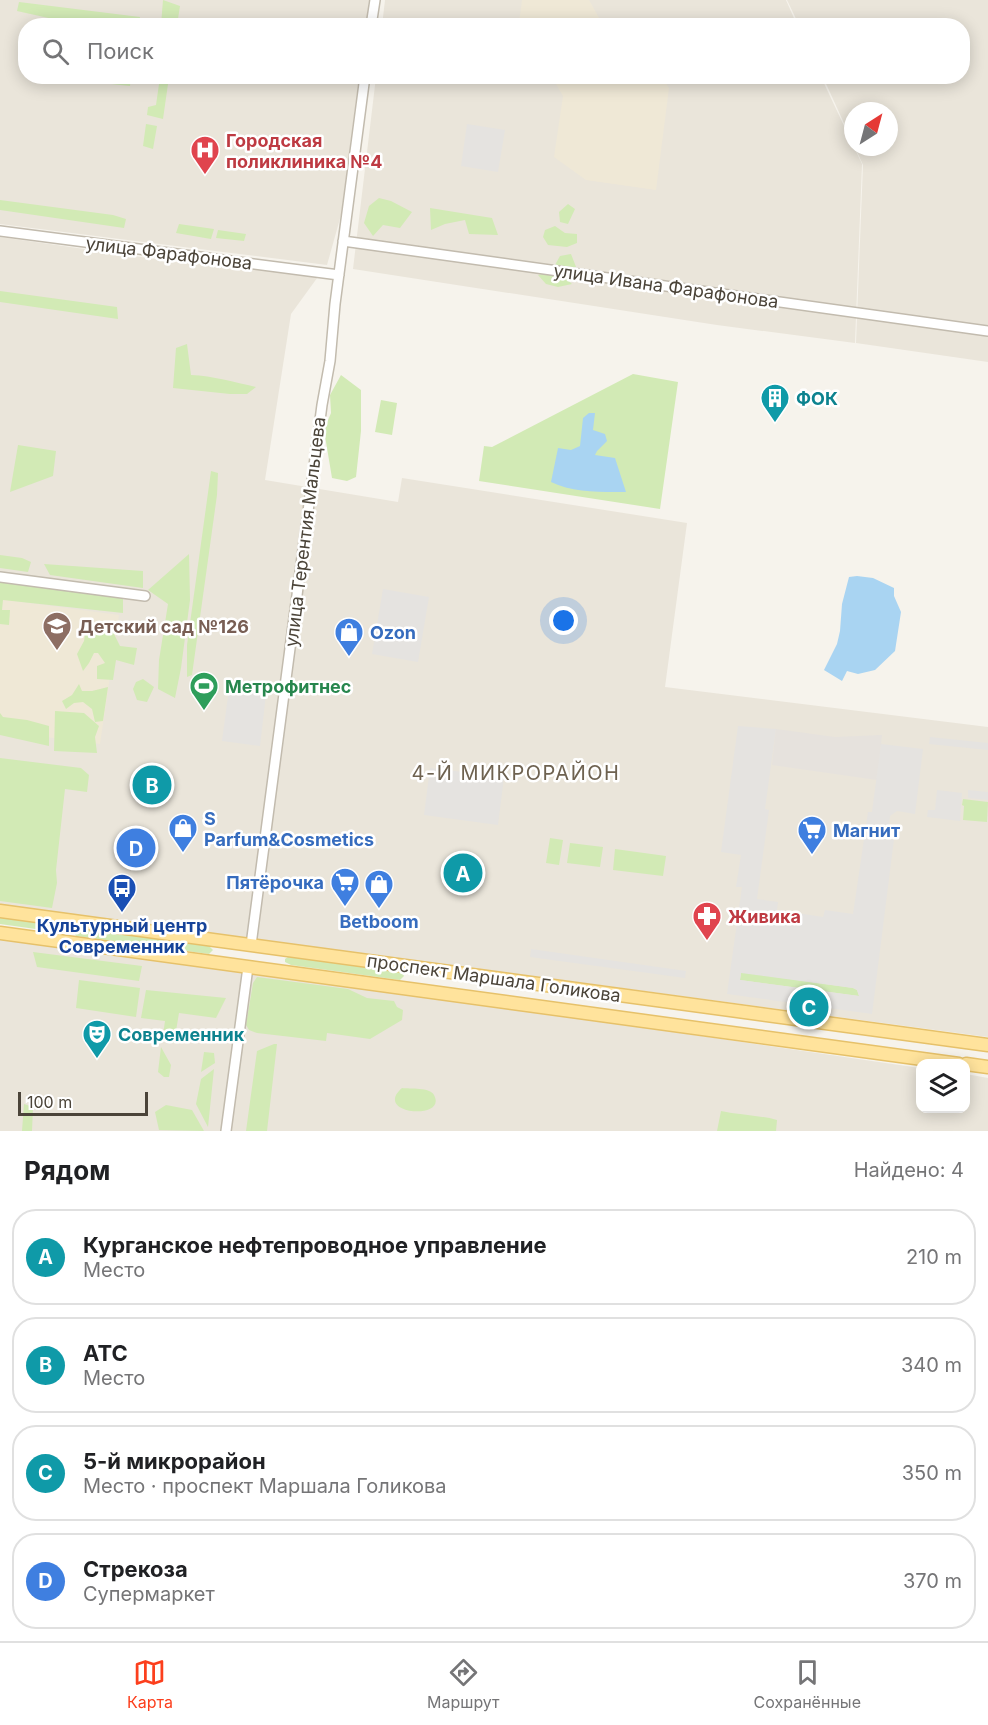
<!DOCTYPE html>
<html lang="ru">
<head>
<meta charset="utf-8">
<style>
  body { margin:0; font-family:Inter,sans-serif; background:#f6f6f6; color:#202124 }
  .controls { position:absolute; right:18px; bottom:18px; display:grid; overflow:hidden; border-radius:12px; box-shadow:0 3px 15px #0003 }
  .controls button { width:54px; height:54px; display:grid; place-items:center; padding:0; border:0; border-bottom:2px solid #e0e0e0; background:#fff; color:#202124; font:30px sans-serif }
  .compass { position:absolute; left:844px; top:102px; width:54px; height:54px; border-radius:50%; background:#fff; box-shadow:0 3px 15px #0003; rotate:36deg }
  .scale { position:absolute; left:18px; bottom:15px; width:130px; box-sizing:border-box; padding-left:6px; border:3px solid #4b4439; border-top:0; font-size:16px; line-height:21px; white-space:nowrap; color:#4b4439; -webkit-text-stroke:4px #fff; paint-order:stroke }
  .you { position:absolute; left:564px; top:621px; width:21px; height:21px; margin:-15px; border:4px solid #fff; border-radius:50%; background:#1a73e8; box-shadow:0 0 0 9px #1a73e833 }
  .badge { display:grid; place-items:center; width:39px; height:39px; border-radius:50%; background:#fc3f1d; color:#fff; font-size:20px; font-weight:700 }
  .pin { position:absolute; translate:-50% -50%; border:3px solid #fff; box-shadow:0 2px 6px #0006 }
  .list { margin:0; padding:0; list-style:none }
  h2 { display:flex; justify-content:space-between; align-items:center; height:78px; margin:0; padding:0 24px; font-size:26px }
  h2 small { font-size:20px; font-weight:400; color:#757577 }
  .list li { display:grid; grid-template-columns:39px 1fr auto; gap:18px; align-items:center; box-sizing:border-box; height:96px; margin:0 12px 12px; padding:0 12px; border:2px solid #e0e0e0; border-radius:24px }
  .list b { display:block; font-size:22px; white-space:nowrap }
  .list p { margin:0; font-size:20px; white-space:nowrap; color:#757577 }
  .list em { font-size:20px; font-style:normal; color:#757577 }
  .icon { flex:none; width:33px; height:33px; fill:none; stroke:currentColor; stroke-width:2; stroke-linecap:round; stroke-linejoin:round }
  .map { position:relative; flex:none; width:988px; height:1131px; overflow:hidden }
  .search { position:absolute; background:#fff; box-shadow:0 3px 15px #0003; left:18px; right:18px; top:18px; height:66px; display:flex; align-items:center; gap:15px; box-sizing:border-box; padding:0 21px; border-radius:24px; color:#757577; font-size:22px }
  .sheet { height:510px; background:#fff }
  nav { display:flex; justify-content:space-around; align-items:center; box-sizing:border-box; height:84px; border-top:2px solid #e0e0e0; background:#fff; font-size:16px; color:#757577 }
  nav a { display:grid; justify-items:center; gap:3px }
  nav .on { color:#fc3f1d }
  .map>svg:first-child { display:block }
</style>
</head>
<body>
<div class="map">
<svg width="988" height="1131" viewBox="0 0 988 1131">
  <rect width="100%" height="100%" fill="#f6f3ec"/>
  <path fill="#eae5da" d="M0,0h369l-3,25 -340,1v50l333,1 -18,138 -14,50 -327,-41z
    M385,0h401l11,25 -415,1z
    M787,0h201v362l-132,-19 7,-178 -8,-18h34v-36h-36v32l-30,-66 139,-1v-50l-163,-1z
    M376,77h445l41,87 -7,179 -138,-18 -364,-56z
    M0,237l176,25 9,-2 135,14 -29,40 -26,166 133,22 4,-24 285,45 -22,164 323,40v310l-988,-132z
    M0,936l243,33 677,99v40h46v-34l22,4v53h-988z"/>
  <path fill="#e6e2dd" d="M776,729l59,8 47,-2 -5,45 -105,-15z"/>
  <path fill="#efe8d6" d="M522,0h67l14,25h-82l-2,-2z
    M552,77h110l7,11 -13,102 -70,-10 -32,-23 9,-61z
    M0,599l119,16 -19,129 -100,-13z"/>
  <path fill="#d2eab5" d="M163,0l17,6 -3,19h-16z
    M19,2l121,15 -1,8h-86v-6l-36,-8z
    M104,77h27l-1,9 -28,-3z
    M160,77h9l-6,42 -16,-4 1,-8 8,-2z
    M146,124l11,2 -4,23 -10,-3z
    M379,198l12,3 21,11 -12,16 -17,-3 -10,11 -9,-13 5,-17z
    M0,200l113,15 13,4 -2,9 -124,-18z
    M568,204l7,5 -7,15 -8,-2 -1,-10z
    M430,208l62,10 6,17 -29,-1 -4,-14 -20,4 -14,6z
    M179,224l35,5 -3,10 -35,-6z
    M555,226l10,7 12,1v9l-10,4 -19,-2 -5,-8 2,-7z
    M218,230l28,4 -2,7 -28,-3z
    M571,254l7,18 -16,3 10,9 -14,3 -12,-3 -8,-9 13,-3 9,-16z
    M0,291l117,16 1,12 -118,-17z
    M187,344l4,31c22,1 43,7 65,12l-9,7h-17l-57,-6 3,-40z
    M633,374l45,8 -18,127 -181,-28 5,-35 8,1z
    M341,375l20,15v41l-5,46 -9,4 -15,-3 -8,-48 7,-17 -1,-18z
    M381,400l16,3 -5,32 -17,-3z
    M18,445l38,6 -3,25 -43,16z
    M211,471l7,2 -1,22 -25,180 -5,2v-32z
    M189,554l1,46 -9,68 -6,30 -17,-9 1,-29 9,-56 -20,-14z
    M0,555l22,3 9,4 -3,10 -28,-4z
    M44,564l99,7v17l-93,-13z
    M0,578l123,15v20l-120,-13 -1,10h8l-1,15 -9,-1z
    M100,624l12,6 8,16 17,2 -3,17 -18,-5 -3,20 -16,-1v-13l8,-3 -7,-10h-4l-5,10 -6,8 -6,-17 7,-13 2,-13z
    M143,679l11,8 -7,15 -10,-2 -4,-11 3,-7z
    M79,684l3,7h10l16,-4 -5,34 -8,1 -3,-13 -9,-7 -9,1 -8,6 -4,-8 10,-6z
    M55,711l29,2 15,13 -4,11 2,16 -43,-2z
    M0,713l3,4 24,3 22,6v20l-49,-11z
    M0,758l81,10 8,7 -2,17 -22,-3 -9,81 1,13 -5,25 -52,-7z
    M963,799l25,3 -1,20 -24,-2 1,-14 -2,-1z
    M550,838l13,2 -4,25 -13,-2z
    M570,843l33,4 -3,20 -33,-4z
    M615,849l51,7 -3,20 -50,-6z
    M0,917l51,7 1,5 -2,2 -50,-7z
    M75,927l134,19 4,4 -4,4 -133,-18 -3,-5z
    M33,952l109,14 -3,15 -102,-14z
    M288,957l113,14 3,5 -4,4 -109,-15 -6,-3v-3z
    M741,972l112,16 4,2 2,6 -119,-16z
    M257,977l91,12 19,9 27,3 3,6 6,3 -1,10 -32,19 -43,-6 -1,8 -69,-8 -8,-3 -3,-5 7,-42z
    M79,980l61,8 -4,29 -60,-9z
    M146,990l80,8 -10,20 -37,-5 -5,30 -12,-2 3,-20 -24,-3z
    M274,1044h3l-10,87h-21l11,-80z
    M161,1047l10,18 -2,12h-5l-6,-5z
    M204,1052l10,1 1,10 -14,9z
    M214,1069l-6,58 -12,-23 5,-25z
    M402,1088c8,1 28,-1 32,7 14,26 -62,19 -32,-7z
    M24,1104l9,3 -1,24h-10z
    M166,1105l26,5 12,21 -45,-1 -4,-18z
    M721,1111c18,4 38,4 56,9l-1,11h-59z"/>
  <path fill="#e5e3e0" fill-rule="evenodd" d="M467,124l38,6 -7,42 -37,-6z
    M383,589l46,8 -11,65 -46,-8z
    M229,689l37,5 -6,52 -38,-5z
    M738,726l38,3 -11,80 4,1 -12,89 21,3 -1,8 46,7 2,-7 28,4 15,-102h4l9,-68 42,5 -8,65 -18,-3 -7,5 -1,9 6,6 -23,183 -145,-20 15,-107h-6l5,-32 -20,-3zM741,973l112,15 4,2 2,6 -119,-16z
    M930,737l58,6v7l-59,-6z
    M430,768l74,9 -6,48 -74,-10z
    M937,790l25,3 -2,28 -33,-4 1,-7h7z
    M968,790l20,2v8l-20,-2z
    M531,949l155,22 -1,7 -155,-21z"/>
  <path fill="#a9d4f2" d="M589,413h6l-2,17 12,4 2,7 -10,10 -2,4 20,3 11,34c-24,0 -53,1 -75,-10l7,-34 13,2 9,-4 3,-28z
    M857,576l16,2 21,10v8l7,16 -6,39 -20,19 -17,4 -11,-3 -5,10 -18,-11 13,-26 3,-13 2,-27 7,-27z"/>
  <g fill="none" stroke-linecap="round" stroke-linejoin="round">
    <g stroke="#c2bbae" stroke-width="12">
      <path id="minor" d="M371,26l4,-26
        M0,231l339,44
        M343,241l645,90
        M0,577l145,19
        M251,945l71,-540 8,-44 5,-57 30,-228
        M226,1131l22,-164"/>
    </g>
    <g stroke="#e6c16a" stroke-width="15">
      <path id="major" d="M0,911l988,134
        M0,933l959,131
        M966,1064l22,3"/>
    </g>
    <use href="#minor" stroke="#fff" stroke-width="9"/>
    <use href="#major" stroke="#ffe39c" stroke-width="12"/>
  </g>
  <defs>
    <g id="hospital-pin" transform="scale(1.5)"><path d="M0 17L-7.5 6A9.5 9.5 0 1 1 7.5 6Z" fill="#e0444e" stroke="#fff"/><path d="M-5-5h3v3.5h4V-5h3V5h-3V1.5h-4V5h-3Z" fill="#fff"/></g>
    <g id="building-pin" transform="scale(1.5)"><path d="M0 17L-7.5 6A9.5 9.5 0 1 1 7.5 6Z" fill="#0f9aa8" stroke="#fff"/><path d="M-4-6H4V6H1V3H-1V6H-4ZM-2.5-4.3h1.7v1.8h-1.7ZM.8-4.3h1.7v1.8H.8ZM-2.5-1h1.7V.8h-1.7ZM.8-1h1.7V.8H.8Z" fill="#fff"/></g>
    <g id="school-pin" transform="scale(1.5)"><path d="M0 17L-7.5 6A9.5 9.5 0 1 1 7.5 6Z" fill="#8d6e63" stroke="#fff"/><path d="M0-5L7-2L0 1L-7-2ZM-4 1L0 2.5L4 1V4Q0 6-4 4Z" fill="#fff"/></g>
    <g id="shop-pin" transform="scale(1.5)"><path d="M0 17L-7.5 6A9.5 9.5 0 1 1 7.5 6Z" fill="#3f7fe0" stroke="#fff"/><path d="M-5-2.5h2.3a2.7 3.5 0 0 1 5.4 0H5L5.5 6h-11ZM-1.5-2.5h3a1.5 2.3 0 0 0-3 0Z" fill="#fff"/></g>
    <g id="stadium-pin" transform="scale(1.5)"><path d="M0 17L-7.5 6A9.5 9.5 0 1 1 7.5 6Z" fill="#2e9e5b" stroke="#fff"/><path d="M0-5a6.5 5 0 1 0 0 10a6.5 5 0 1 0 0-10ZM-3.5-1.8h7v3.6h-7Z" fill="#fff"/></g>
    <g id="supermarket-pin" transform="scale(1.5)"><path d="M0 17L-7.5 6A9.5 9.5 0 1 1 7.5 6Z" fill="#3f7fe0" stroke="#fff"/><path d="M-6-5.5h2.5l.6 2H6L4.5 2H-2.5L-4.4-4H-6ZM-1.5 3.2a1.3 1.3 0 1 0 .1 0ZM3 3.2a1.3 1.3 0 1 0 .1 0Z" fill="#fff"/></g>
    <g id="bus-pin" transform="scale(1.5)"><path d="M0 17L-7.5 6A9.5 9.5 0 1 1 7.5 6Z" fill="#1a4fb4" stroke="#fff"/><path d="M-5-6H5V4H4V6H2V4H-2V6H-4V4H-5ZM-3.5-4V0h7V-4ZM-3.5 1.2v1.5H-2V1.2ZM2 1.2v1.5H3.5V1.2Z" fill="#fff"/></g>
    <g id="pharmacy-pin" transform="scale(1.5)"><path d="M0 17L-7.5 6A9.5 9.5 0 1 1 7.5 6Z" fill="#e0444e" stroke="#fff"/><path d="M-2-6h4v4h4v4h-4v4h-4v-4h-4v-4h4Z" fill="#fff"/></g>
    <g id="theatre-pin" transform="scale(1.5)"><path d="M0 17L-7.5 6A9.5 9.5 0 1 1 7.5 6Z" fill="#0f9aa8" stroke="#fff"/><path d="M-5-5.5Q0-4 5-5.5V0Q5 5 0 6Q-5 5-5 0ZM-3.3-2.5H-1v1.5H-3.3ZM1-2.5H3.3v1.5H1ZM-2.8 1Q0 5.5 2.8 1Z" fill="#fff"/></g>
  </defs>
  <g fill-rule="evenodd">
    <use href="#hospital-pin" x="205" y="150"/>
    <use href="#building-pin" x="775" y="398"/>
    <use href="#school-pin" x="57" y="626"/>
    <use href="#shop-pin" x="349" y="632"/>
    <use href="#stadium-pin" x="204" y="686"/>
    <use href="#shop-pin" x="183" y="828"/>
    <use href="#supermarket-pin" x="812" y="830"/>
    <use href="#supermarket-pin" x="345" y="882"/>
    <use href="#shop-pin" x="379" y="884"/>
    <use href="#bus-pin" x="122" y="888"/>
    <use href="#pharmacy-pin" x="707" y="916"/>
    <use href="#theatre-pin" x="97" y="1034"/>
  </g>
  <g text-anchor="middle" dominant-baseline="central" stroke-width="5" stroke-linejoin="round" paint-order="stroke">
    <g font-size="18" font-weight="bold" fill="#be3a42" stroke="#fff" text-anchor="start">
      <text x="226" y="140">Городская<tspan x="226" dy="21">поликлиника №4</tspan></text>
      <text x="728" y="916">Живика</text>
    </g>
    <g font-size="18" fill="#4b4439" stroke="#fff">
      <text transform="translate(169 253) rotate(7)">улица Фарафонова</text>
      <text transform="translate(666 286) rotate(8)">улица Ивана Фарафонова</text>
      <text transform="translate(305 532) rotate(-83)">улица Терентия Мальцева</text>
      <text transform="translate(494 978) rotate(8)">проспект Маршала Голикова</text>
    </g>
    <g font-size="18" font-weight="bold" fill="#0d838f" stroke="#fff" text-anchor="start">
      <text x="796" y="398">ФОК</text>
      <text x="118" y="1034">Современник</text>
    </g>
    <g font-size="18" font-weight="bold" fill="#785e54" stroke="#fff" text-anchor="start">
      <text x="78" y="626">Детский сад №126</text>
    </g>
    <g font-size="18" font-weight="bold" fill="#366cbe" stroke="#fff" text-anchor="start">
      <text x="370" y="632">Ozon</text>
      <text x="204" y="818">S<tspan x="204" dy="21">Parfum&amp;Cosmetics</tspan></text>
      <text x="833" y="830">Магнит</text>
      <text x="324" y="882" text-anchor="end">Пятёрочка</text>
      <text x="379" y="921" text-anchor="middle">Betboom</text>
    </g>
    <g font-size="18" font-weight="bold" fill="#27864d" stroke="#fff" text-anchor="start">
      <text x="225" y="686">Метрофитнес</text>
    </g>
    <g font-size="18" font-weight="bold" fill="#164399" stroke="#fff">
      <text x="122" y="925">Культурный центр<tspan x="122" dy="21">Современник</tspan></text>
    </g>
    <g font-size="20" letter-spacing="1.5" fill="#6e6250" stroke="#fff">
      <text x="516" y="773">4-Й МИКРОРАЙОН</text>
    </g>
  </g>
</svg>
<div class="controls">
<button><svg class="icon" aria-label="layers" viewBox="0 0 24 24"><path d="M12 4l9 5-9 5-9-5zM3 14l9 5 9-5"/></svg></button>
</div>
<svg class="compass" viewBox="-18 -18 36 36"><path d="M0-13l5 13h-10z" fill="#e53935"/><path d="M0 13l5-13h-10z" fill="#757577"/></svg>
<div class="scale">100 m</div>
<div class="you"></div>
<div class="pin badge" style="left:463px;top:873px;background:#0f9aa8">A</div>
<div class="pin badge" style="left:152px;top:785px;background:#0f9aa8">B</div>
<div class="pin badge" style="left:809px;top:1007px;background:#0f9aa8">C</div>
<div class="pin badge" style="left:136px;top:848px;background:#3f7fe0">D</div>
<div class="search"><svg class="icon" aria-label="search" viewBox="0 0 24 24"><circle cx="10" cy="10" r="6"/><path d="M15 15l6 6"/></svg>Поиск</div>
</div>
<section class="sheet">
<h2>Рядом<small>Найдено: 4</small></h2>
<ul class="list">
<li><span class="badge" style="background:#0f9aa8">A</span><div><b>Курганское нефтепроводное управление</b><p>Место</p></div><em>210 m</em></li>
<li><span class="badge" style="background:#0f9aa8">B</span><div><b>АТС</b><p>Место</p></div><em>340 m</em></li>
<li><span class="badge" style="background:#0f9aa8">C</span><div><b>5-й микрорайон</b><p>Место · проспект Маршала Голикова</p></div><em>350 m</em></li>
<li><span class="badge" style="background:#3f7fe0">D</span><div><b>Стрекоза</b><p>Супермаркет</p></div><em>370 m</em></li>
</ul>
</section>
<nav>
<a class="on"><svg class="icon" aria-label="map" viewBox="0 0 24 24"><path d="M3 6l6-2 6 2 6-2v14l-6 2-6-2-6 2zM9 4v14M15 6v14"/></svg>Карта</a>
<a><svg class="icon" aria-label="directions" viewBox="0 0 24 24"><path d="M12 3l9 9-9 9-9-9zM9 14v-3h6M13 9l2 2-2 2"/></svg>Маршрут</a>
<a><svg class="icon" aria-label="saved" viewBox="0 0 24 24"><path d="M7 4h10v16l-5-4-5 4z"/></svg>Сохранённые</a>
</nav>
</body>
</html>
